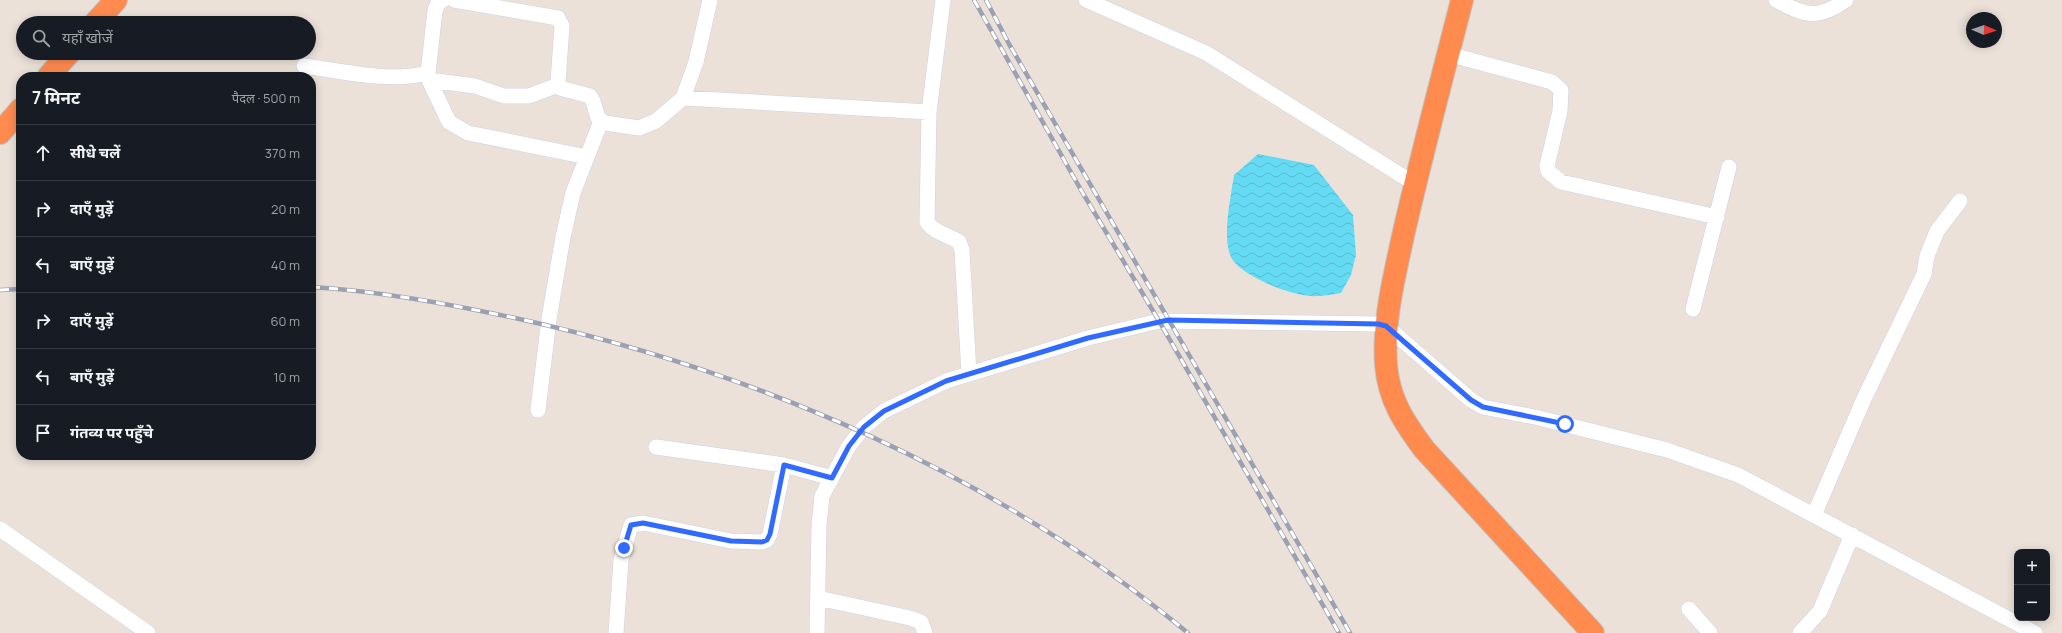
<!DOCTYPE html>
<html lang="hi">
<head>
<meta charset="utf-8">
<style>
  body { margin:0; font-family:Manrope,"Noto Sans Devanagari",sans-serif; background:#20242c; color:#f1f3f6 }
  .controls { position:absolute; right:12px; bottom:12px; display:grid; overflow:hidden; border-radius:8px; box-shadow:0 2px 10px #0003 }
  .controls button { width:36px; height:36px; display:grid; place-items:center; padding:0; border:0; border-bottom:1px solid #363941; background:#171b24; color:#f1f3f6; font:20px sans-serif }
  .compass { position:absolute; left:1966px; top:12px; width:36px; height:36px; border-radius:50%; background:#171b24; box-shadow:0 2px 10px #0003; rotate:92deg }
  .stop { position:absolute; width:12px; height:12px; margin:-9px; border:3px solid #316aff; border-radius:50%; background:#fff }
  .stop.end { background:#316aff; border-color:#fff; box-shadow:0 1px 4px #0008 }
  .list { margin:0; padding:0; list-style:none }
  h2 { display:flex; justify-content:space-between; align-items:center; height:52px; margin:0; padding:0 16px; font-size:17px }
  h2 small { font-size:13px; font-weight:400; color:#9ea1a6 }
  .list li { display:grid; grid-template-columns:26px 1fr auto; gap:12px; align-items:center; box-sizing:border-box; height:56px; padding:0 16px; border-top:1px solid #363941 }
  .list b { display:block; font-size:15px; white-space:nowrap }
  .list em { font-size:13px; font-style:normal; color:#9ea1a6 }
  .icon { flex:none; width:22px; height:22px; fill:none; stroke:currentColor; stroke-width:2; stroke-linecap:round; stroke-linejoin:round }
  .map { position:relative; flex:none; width:2062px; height:633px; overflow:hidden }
  .search { position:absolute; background:#171b24; box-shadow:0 2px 10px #0003; left:16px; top:16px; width:300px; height:44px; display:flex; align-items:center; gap:10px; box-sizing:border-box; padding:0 14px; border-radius:22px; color:#9ea1a6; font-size:15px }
  .panel { position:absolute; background:#171b24; box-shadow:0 2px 10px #0003; left:16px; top:72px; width:300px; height:388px; border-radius:16px }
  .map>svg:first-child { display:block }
</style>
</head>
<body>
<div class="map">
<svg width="2062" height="633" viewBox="0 0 2062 633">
  <defs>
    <pattern id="water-waves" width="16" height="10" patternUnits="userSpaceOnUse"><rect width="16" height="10" fill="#65daf3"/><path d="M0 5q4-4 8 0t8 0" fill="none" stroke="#58bbd0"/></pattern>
  </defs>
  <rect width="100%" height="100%" fill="#ebe1d8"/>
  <path fill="url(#water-waves)" d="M1258,154l56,11 39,50 3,40 -5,20 -10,18c-8,1 -16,3 -24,3 -21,2 -74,-19 -85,-37 -11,-19 -1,-63 2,-84z"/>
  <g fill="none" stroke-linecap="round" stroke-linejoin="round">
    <g stroke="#cdd3e2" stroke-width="16">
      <path id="minor" d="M454,0l104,18 4,8 -4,56 2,6 30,8 3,5 5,17 7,5 34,5 17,-7 27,-23 13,-36 14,-62
        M1086,0l120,53 209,131
        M1776,0c29,16 42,20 70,0
        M1448,54l104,28 9,8 -1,21 -13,55 1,5 13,11 156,35
        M304,66c39,5 85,17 124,7l7,-62 3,-8 5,-3
        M428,73l1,7 20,42 19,11 119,24
        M429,80l46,6 29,10h25l29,-11
        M683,98l246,14 14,-112
        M929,112l-2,110c7,11 22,13 32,20l3,8 7,124
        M1693,309l36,-142
        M538,410l11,-91 14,-82 10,-44 28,-72
        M656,447l128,18 48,13
        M1814,515l49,-114 61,-127 3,-18 10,-25 23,-30
        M0,529l148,104
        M818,598l92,20 11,4 4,11
        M1689,609l21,24
        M616,633l5,-73 10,-35 12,-2 88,18 31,1 5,-2 3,-6 14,-69
        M817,633l2,-108 3,-29 27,-50 15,-19 20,-16 62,-30 142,-43 71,-17 219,3 8,2 85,74 12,7 52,10 132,33 71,25 297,158
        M1800,633l20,-22 32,-76"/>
    </g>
    <g stroke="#c3c3c3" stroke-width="24">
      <path id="highway" d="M1462,0c-20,78 -41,157 -59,236 -9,42 -20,85 -17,129 3,35 18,57 38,84l169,184
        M95,23l21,-23
        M48,77l21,-24
        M0,133l21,-24"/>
    </g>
    <use href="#minor" stroke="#fff" stroke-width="15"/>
    <use href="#highway" stroke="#ff8b4f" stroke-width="22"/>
    <g stroke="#9ba1b3" stroke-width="4.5">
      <path id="rail" d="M974,0l107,190 78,131 180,312
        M986,0l23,44 341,589
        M311,287c68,4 137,17 204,31 241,53 482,157 673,315
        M0,290l21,-1"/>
    </g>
    <use href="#rail" stroke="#fff" stroke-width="3" stroke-dasharray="9" stroke-linecap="butt"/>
  </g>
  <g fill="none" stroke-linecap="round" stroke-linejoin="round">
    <path stroke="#316aff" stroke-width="5" d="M624,548l7,-23 12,-2 88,18 31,1 5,-2 3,-6 14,-69 48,13 17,-32 15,-19 20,-16 62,-30 142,-43 80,-18 210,4 8,2 85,74 12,7 82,17"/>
  </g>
</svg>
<div class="controls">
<button>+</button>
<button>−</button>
</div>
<svg class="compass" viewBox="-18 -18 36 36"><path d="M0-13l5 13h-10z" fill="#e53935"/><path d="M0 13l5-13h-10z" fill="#9ea1a6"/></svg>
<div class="stop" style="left:1565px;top:424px"></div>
<div class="stop end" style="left:624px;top:548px"></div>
<div class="search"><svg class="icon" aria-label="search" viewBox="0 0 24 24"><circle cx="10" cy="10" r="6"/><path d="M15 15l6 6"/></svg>यहाँ खोजें</div>
<section class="panel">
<h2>7 मिनट<small>पैदल · 500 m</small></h2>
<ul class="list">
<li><svg class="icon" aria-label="ahead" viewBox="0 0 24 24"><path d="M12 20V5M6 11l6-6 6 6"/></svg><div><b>सीधे चलें</b></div><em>370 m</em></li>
<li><svg class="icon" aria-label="right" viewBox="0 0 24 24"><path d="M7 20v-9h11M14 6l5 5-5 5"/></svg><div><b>दाएँ मुड़ें</b></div><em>20 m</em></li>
<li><svg class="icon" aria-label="left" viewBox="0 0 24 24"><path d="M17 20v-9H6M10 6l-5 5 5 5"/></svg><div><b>बाएँ मुड़ें</b></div><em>40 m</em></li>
<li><svg class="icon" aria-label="right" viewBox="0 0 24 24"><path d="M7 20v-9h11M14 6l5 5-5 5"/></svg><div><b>दाएँ मुड़ें</b></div><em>60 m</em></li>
<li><svg class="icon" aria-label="left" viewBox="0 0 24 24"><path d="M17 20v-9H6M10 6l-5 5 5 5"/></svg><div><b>बाएँ मुड़ें</b></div><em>10 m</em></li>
<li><svg class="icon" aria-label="arrive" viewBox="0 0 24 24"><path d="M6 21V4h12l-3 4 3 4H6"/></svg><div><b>गंतव्य पर पहुँचे</b></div></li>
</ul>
</section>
</div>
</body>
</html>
